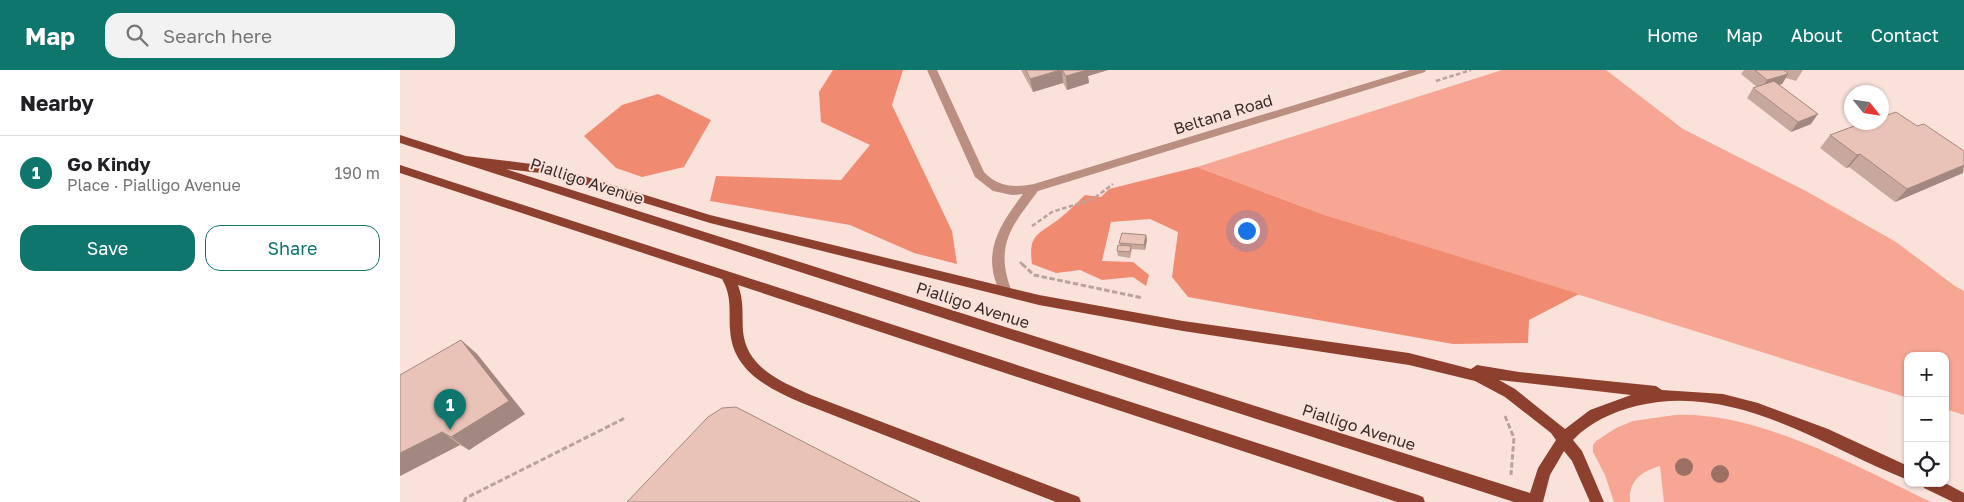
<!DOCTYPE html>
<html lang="en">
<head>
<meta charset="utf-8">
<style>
  body { margin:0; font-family:"Golos Text",sans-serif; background:#f2f2f2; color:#202124 }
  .controls { position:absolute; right:15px; bottom:15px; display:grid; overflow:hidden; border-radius:10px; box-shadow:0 1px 4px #0004 }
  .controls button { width:45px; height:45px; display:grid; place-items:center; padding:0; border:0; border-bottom:1px solid #e0e0e0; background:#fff; color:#202124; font:25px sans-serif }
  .compass { position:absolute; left:1444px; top:15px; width:45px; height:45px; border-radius:50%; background:#fff; box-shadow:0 1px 4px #0004; rotate:120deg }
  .you { position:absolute; left:846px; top:160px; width:18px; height:18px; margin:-12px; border:4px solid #fff; border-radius:50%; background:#1a73e8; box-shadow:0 0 0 8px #1a73e833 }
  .badge { display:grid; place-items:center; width:32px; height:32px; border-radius:50%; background:#0f766e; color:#fff; font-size:16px; font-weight:700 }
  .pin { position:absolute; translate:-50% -41px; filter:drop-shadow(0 1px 2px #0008) }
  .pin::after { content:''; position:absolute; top:26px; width:18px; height:15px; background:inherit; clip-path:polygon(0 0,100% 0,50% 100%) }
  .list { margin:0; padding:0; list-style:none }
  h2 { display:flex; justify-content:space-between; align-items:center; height:65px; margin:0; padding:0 20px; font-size:21px }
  h2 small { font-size:16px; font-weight:400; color:#757577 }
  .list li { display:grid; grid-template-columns:32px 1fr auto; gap:15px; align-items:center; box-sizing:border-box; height:75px; padding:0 20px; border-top:1px solid #e0e0e0 }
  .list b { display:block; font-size:19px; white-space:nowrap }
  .list p { margin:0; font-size:16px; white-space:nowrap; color:#757577 }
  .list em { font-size:16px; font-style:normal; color:#757577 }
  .actions { display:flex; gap:10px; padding:15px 20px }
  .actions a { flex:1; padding:11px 0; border:1px solid #0f766e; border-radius:15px; text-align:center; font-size:18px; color:#0f766e }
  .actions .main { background:#0f766e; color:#fff }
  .icon { flex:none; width:28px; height:28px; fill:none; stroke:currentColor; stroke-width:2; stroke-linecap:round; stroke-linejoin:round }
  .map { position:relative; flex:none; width:1564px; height:432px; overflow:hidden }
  header { display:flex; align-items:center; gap:30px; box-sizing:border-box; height:70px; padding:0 25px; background:#0f766e; color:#fff }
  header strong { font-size:24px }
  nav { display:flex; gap:28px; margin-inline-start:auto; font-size:18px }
  .search { width:350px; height:45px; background:#f2f2f2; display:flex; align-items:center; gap:12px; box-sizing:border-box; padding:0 18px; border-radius:15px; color:#757577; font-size:19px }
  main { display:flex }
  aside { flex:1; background:#fff }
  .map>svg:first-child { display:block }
</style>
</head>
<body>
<header>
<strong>Map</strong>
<div class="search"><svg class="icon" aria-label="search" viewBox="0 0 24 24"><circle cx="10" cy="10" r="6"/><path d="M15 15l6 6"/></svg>Search here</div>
<nav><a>Home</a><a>Map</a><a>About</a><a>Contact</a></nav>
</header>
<main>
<aside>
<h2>Nearby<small></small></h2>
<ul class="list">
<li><span class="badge">1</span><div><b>Go Kindy</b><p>Place · Pialligo Avenue</p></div><em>190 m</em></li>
</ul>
<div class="actions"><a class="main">Save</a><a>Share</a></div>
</aside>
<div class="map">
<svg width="1564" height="432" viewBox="0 0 1564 432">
  <rect width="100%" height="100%" fill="#fae2db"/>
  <path fill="#f6a692" d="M1102,0h104l77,59 123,62 90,51 59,44 9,5v124l-19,-6v-53h-37v42l-586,-184 -125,-47z
    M1275,345c82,-4 183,52 256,87h-267l-4,-36c-19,5 -32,16 -30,36h-16l-9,-27 -12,-23v-7l3,-4 20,-13 17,-7z"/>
  <path fill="#f08b72" d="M433,0h70l-11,35 60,126 5,33 -43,-11 -64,-28 -140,-24 6,-25 125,4 29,-35 -49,-23 -2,-30z
    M258,24l53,26 -27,47 -42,10 -26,-9 -32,-32 38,-31z
    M797,97l125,47 257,80 -50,26 -1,23 -75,1 -265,-47 -16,-20 6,-45 -28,-13 -39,3 -9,39 31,1 16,13 -3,11 -13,-9 -31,3 -22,-10 -24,3 -24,-9c-4,-30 6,-29 27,-45 9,-7 17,-16 26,-24l16,2 8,-8z"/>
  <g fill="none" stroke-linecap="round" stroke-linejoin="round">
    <path stroke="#b8a39d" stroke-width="2.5" stroke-dasharray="4.5 2.5" stroke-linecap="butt" d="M1036,11l35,-11
      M632,156l20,-14 41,-13 20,-15
      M620,192l4,4"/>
    <path stroke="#b8a39d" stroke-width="3" stroke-dasharray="5.5 2.5" stroke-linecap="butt" d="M622,194l12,11 109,23
      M1105,346l9,22 -3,37
      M64,432l2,-4 159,-80"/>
    <path fill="#bb8e82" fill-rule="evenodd" d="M527,0h10l47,102c14,15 30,16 50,12l376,-114h16l-1,2 -387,119c-27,36 -44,55 -26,101l-2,4h-8c-22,-41 -4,-69 21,-102l-11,1 -19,-4 -18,-14z"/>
    <path fill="#8e402e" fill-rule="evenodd" d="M0,65l66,21 74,9 37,9 133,41 329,80 144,26 226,32 62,16 6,-4 42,7 137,14 6,4 61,4 35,9 70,26 80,37v14c-87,-34 -173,-98 -272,-74 -23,6 -46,16 -63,34l9,11 22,51h-14l-18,-41 -8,-10 -14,24 -7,27h-29l-1114,-359zM106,99l34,4 36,9 134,41 329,82 144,26 226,34 66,16 30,16 46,36 5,7 -18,28 -8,25zM1099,310l132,15 -41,15 -25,19 -50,-40z
      M0,95l1018,330 5,2 2,5h-28l-659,-217c6,15 4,30 5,46 3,37 39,51 68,64l268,102 2,5h-25l-254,-99c-34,-15 -70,-32 -72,-74 -1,-18 2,-33 -8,-50l-322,-106z
      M1522,413h23l19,10v9h-11l-29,-14z"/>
  </g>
  <g fill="#9c7065">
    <circle cx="1284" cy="397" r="9"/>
    <circle cx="1320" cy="404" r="9"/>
  </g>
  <path fill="#c8a79e" d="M621,0h87l-20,6 1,7 -22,7 -4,-7 -30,9z
    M1344,0h59l-7,11 -10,-3 -4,6 -3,1 32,39 -20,8 -44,-34 6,-10 4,-1 -16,-13z
    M1430,65l133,38 -68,29 -46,-35 -3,1 -26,-20z
    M746,165l1,5 -2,10 -13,-1 -2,9 -12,-2 -1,-5 3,-6 -1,-2z
    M61,270l16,14 48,60 -56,36 -9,-5 -60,31z"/>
  <path fill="#a38881" d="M662,0l1,13 -30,9 -3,-13z
    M684,0h24l-20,6 1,7 -22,7 -1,-14z
    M1388,4l-6,10 -21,6 6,-10z
    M1418,44l-7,10 -20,8 7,-10z
    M1460,84l-11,13 -3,1 11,-13z
    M1564,95l-1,8 -68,29 12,-13z
    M746,165l1,5 -2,10 -1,-5z
    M61,270l16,14 48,60 -56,36 -18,-13z
    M42,362l18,13 -60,31v-23z"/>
  <path fill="#e9c2b8" stroke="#a38881" d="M626,0h34l-30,9z
    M662,0h25l-21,6z
    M1355,0h29l4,4 -21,6z
    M1374,11l44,33 -20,8 -45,-34z
    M1496,42l21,14 7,-2 40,27v14l-57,24 -47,-35 -3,1 -27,-20 35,-13h17v-5z
    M722,163l24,2 -2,10 -25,-2z
    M718,175l13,1 -1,6 -13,-1z
    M61,270l48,61 -58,36 -9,-5 -42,21v-78z
    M336,337l184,95h-293l81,-85 14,-9z"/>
  <g text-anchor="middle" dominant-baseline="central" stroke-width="4" stroke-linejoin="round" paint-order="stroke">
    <g font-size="16" fill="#3b2c28" stroke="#fae2db">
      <text transform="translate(823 44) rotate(-17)">Beltana Road</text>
      <text transform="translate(187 111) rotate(18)">Pialligo Avenue</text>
      <text transform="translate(573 235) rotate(18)">Pialligo Avenue</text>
      <text transform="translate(959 357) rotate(18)">Pialligo Avenue</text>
    </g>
  </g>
</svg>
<div class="controls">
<button>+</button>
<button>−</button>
<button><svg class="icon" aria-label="locate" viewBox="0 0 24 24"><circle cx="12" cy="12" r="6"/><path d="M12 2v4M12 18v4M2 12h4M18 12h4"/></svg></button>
</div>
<svg class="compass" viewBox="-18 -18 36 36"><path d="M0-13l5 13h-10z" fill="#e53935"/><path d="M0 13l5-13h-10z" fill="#757577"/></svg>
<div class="you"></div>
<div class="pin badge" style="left:50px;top:360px">1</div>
</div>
</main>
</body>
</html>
